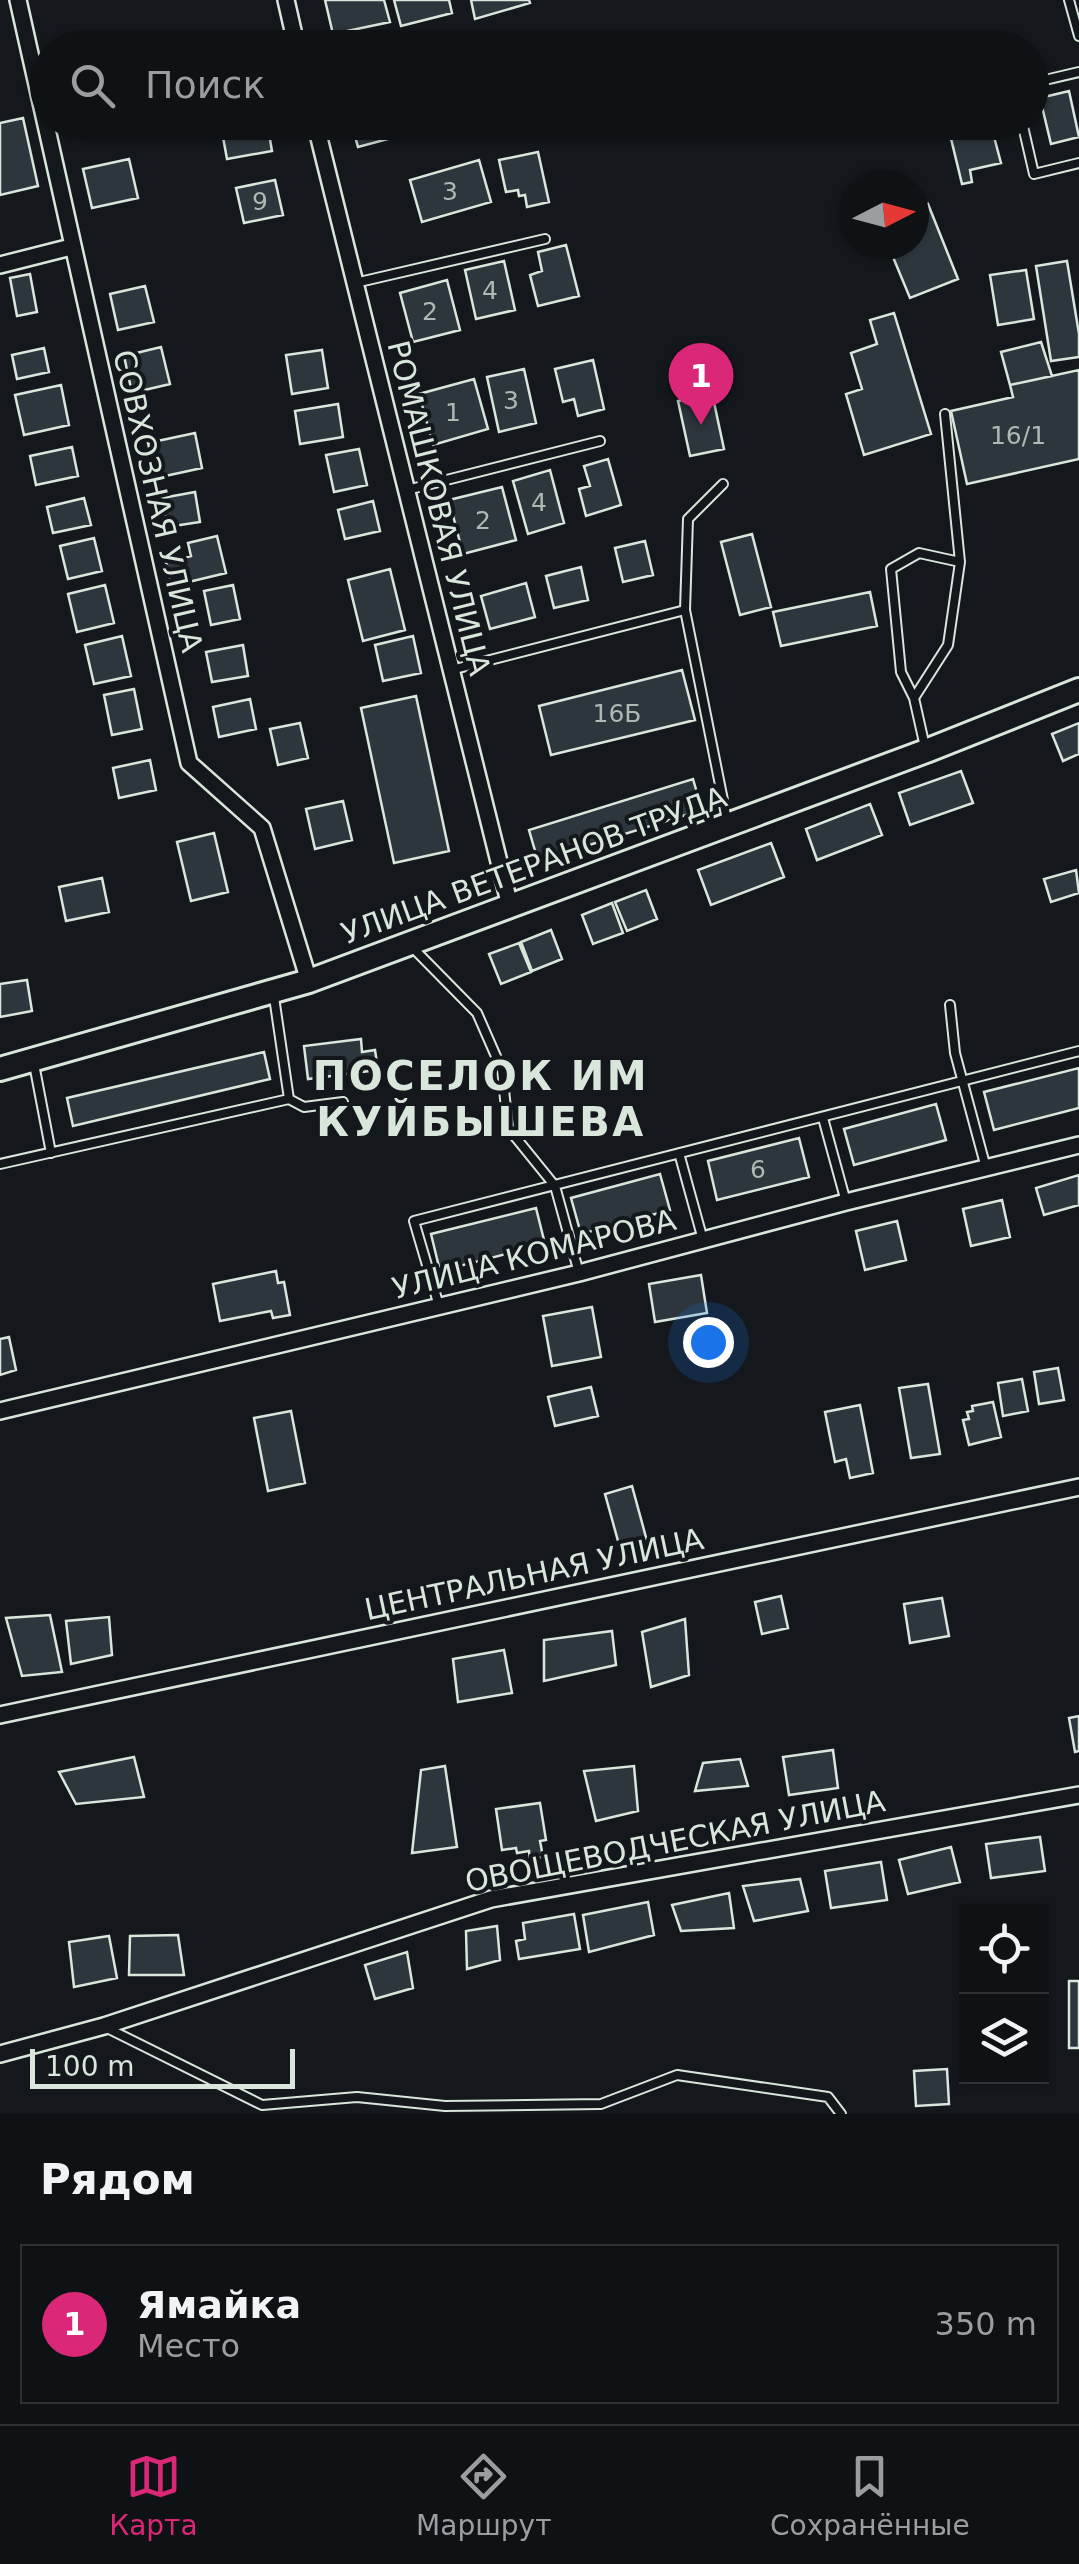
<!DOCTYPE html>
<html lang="ru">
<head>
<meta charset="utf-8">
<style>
  body { margin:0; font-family:"DejaVu Sans",sans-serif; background:#1d2022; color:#f1f3f6 }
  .controls { position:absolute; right:30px; bottom:30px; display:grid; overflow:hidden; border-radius:0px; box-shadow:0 2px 8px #0004 }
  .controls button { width:90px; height:90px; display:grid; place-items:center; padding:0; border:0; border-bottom:2px solid #2f3234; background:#0f1215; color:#f1f3f6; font:50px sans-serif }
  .compass { position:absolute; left:839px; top:170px; width:90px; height:90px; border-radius:50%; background:#0f1215; box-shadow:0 2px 8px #0004; rotate:84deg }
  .scale { position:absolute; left:30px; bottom:25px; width:265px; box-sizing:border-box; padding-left:10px; border:5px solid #d8e6dc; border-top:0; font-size:28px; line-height:35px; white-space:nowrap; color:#d8e6dc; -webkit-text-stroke:8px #14181c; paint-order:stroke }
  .you { position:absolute; left:708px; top:1342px; width:35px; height:35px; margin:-25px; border:8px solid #fff; border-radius:50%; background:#1a73e8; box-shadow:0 0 0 15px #1a73e833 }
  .badge { display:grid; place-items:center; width:65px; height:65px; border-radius:50%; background:#db2777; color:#fff; font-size:32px; font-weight:700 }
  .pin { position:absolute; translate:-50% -82px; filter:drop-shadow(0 2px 5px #0008) }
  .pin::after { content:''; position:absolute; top:52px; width:35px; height:30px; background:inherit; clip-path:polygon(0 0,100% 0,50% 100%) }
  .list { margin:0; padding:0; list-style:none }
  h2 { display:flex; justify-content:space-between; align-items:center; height:130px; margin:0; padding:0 40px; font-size:42px }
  h2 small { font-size:32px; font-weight:400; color:#9b9ea0 }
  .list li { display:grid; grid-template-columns:65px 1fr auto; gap:30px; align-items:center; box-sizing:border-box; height:160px; margin:0 20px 20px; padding:0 20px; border:2px solid #2f3234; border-radius:0px }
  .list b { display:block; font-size:38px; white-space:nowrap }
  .list p { margin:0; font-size:32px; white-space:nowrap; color:#9b9ea0 }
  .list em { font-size:32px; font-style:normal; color:#9b9ea0 }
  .icon { flex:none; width:55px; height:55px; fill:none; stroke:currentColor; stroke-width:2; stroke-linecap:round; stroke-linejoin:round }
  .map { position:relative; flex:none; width:1079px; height:2114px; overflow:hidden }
  .search { position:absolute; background:#0f1215; box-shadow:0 2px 8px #0004; left:30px; right:30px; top:30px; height:110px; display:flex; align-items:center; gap:25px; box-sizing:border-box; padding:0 35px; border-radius:55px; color:#9b9ea0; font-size:38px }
  .sheet { height:310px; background:#0f1215 }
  nav { display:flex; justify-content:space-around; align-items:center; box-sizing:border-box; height:140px; border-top:2px solid #2f3234; background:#0f1215; font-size:28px; color:#9b9ea0 }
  nav a { display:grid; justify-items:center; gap:5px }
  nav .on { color:#db2777 }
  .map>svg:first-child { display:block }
</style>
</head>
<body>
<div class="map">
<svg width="1079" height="2114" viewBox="0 0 1079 2114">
  <rect width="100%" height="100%" fill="#14181c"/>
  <path fill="#2c363c" stroke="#d8e6dc" stroke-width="2.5" d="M325,0h59l6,22 -57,12z
    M394,0h55l3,13 -51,13z
    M471,0h58l1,3 -55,16z
    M92,33l4,15h-35l-1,-8z
    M1069,91l10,46 -28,7 -11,-46z
    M23,118l15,68 -38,9v-72z
    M242,122h25l5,29 -45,8 -6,-33z
    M351,122h64l3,9 -60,16z
    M947,122h65l2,6 -21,5 8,30 -31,7 2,12 -10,2z
    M538,152l11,50 -22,5 -2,-12 -6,1 -1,-6 -12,2 -7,-32z
    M129,159l9,39 -46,10 -9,-39z
    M479,160l12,42 -69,20 -12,-42z
    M275,180l8,35 -39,8 -8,-35z
    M928,204l30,75 -48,19 -22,-53h26v-35z
    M566,245l13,51 -41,10 -8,-31 12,-4 -4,-19z
    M504,261l11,49 -39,9 -11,-49z
    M1067,261l12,73v23l-28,4 -15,-95z
    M1026,270l8,49 -36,6 -8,-50z
    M30,274l7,38 -20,4 -7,-38z
    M447,280l13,50 -47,12 -13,-49z
    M145,286l9,36 -36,8 -8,-36z
    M894,313l37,121 -67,21 -18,-61 16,-5 -11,-36 26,-9 -7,-24z
    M1041,342l11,34 -42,9 -9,-33z
    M161,347l9,37 -38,9 -8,-37z
    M44,348l5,24 -32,7 -5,-24z
    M322,350l6,38 -36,6 -6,-39z
    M593,360l11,49 -26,7 -4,-17 -11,3 -8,-33z
    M524,369l12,54 -37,9 -12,-55z
    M1079,370v89l-112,25 -16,-73 62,-14 -3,-12z
    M474,379l14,50 -55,16 -14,-51z
    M61,385l8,40 -45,10 -9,-40z
    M712,393l12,56 -34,7 -12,-55z
    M338,404l5,33 -43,7 -5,-33z
    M195,433l7,35 -46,10 -8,-35z
    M72,447l6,29 -42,9 -6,-29z
    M359,449l8,36 -33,7 -8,-37z
    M608,459l13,46 -35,11 -7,-27 11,-3 -6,-20z
    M550,470l14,53 -36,11 -15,-53z
    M502,487l14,53 -53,14 -14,-54z
    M195,492l5,30 -33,5 -5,-29z
    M84,498l7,27 -38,8 -6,-26z
    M373,501l7,30 -35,8 -7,-29z
    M752,534l19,73 -31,8 -19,-73z
    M217,536l9,37 -54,13 -6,-24 25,-6 -3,-13z
    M94,538l8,33 -34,8 -8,-33z
    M645,541l8,34 -30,7 -8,-34z
    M581,567l7,33 -34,8 -8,-32z
    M390,569l15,61 -42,11 -15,-61z
    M526,583l9,34 -45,12 -9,-33z
    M105,585l9,38 -37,9 -9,-38z
    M233,585l7,34 -29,6 -7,-34z
    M870,592l7,34 -96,20 -8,-34z
    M122,636l9,40 -37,8 -9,-39z
    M413,636l8,37 -38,8 -8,-36z
    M243,645l5,31 -36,6 -6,-30z
    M682,670l13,50 -144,35 -12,-49z
    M134,689l8,40 -30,6 -8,-40z
    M416,696l33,155 -55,12 -33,-155z
    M250,699l6,30 -37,8 -6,-30z
    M300,723l8,35 -30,7 -8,-36z
    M1079,723v31l-16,7 -11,-27z
    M150,760l6,30 -37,8 -6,-30z
    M961,771l12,32 -63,22 -11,-32z
    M693,779l9,31 -164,51 -9,-31z
    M343,801l9,39 -37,9 -9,-40z
    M870,804l12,31 -65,25 -11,-31z
    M214,833l14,59 -37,9 -14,-59z
    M771,843l13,34 -73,28 -13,-35z
    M1076,870l3,23 -28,9 -7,-23z
    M102,878l7,34 -43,9 -7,-34z
    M646,890l11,29 -30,12 -12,-29z
    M612,903l11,30 -30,11 -11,-29z
    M551,930l11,29 -30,12 -11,-29z
    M519,943l12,29 -30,12 -12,-30z
    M27,980l5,31 -32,6v-33z
    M361,1039l1,13 13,-2 3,20 -70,9 -4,-33z
    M264,1052l6,27 -197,47 -6,-28z
    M1079,1068v40l-85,22 -10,-38z
    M936,1104l10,36 -92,25 -10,-36z
    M799,1138l10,39 -92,23 -9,-39z
    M660,1174l10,36 -89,24 -10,-36z
    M1079,1175v30l-35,10 -8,-27z
    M1002,1200l8,37 -39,9 -8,-37z
    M536,1208l9,36 -105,27 -9,-37z
    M897,1221l9,39 -41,10 -9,-39z
    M276,1271l2,12 6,-1 6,33 -17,3 -2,-7 -51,10 -7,-37z
    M701,1275l6,38 -52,9 -6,-38z
    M592,1307l9,50 -49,9 -9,-50z
    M9,1337l7,33 -16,5v-36z
    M1058,1368l6,32 -25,4 -5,-32z
    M1022,1379l6,32 -25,5 -5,-33z
    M928,1384l12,70 -29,4 -12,-70z
    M591,1387l7,29 -43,10 -7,-29z
    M993,1402l8,35 -32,8 -6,-25 6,-1 -2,-7 6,-1 -1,-5z
    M860,1405l13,68 -23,5 -4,-19 -11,3 -10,-50z
    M291,1411l14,72 -37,8 -14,-73z
    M632,1486l18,66 -27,7 -18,-65z
    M781,1596l7,32 -26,6 -7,-32z
    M942,1598l7,38 -39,7 -6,-39z
    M50,1615l12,57 -40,4 -16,-58z
    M109,1617l3,38 -41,9 -5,-43z
    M685,1619l4,56 -38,12 -9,-55z
    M612,1631l4,34 -72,16v-41z
    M504,1650l8,43 -54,9 -5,-43z
    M1079,1716v35l-4,1 -6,-34z
    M833,1750l5,38 -49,7 -6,-38z
    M134,1757l10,40 -68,7 -17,-32z
    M740,1759l8,27 -53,5 8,-28z
    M445,1766l12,81 -45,6 9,-83z
    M634,1766l4,45 -42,10 -12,-50z
    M540,1803l6,37 -6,1 3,16 -13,2 -1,-8 -12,2 -1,-5 -14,2 -6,-41z
    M1040,1837l5,34 -54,7 -5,-34z
    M951,1847l9,35 -52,12 -9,-34z
    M881,1862l6,38 -56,8 -6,-37z
    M800,1879l8,32 -54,10 -11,-35z
    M729,1893l5,35 -53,3 -9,-26z
    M648,1902l6,33 -65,17 -6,-37z
    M574,1914l6,35 -61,10 -3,-18 9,-2 -2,-16z
    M497,1926l3,34 -33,9 -1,-38z
    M178,1935l6,40h-55l1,-39z
    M109,1936l8,42 -43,9 -5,-45z
    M407,1952l6,36 -38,11 -10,-34z
    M1069,1981h10v67h-10z
    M947,2069l2,35 -33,2 -2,-35z"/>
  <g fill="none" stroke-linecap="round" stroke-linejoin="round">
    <g stroke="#d8e6dc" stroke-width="12">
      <path id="lane" d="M1069,0l10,36
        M403,48l27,-7
        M1032,83l47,-11
        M1022,122l12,52 45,-11
        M355,283l190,-44
        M723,484l-35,35 -3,91 42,210
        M407,490l193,-49
        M451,670l234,-60
        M914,698l-13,-26 -10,-103 28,-16 41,9
        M925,747l-11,-49 34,-53 12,-83 -15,-148
        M412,947l65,66 25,57 6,58 47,58 24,87
        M950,1005l5,48 31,115
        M34,1064l17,89
        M289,1099l15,8 39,-5
        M823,1118l23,84
        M679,1153l24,87
        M0,1164l289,-65 -15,-102
        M439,1306l-25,-85 665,-170
        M105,2027l157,78 95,-8 88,9 156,-2 76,-29 151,22 13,17"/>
    </g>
    <g stroke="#d8e6dc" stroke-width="20">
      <path id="street" d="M18,0l171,763 73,65 47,153
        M286,0l11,48
        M315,122l195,784
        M0,265l71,-18
        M0,1411l579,-138 267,-71 233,-57
        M0,1715l1079,-228
        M0,2054l104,-28 387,-127 588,-104"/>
    </g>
    <g stroke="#d8e6dc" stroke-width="28">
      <path id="secondary" d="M0,1069l309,-88 617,-230 153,-61"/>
    </g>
    <use href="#lane" stroke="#14181c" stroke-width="8"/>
    <use href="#street" stroke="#14181c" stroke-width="15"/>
    <use href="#secondary" stroke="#14181c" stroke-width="22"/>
  </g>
  <g text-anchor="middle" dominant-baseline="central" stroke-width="8" stroke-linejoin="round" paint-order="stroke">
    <g font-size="25" fill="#adbab4">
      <text x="450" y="191">3</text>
      <text x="260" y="201">9</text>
      <text x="490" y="290">4</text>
      <text x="430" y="311">2</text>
      <text x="511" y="400">3</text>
      <text x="453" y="412">1</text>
      <text x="1018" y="435">16/1</text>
      <text x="539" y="502">4</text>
      <text x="483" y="520">2</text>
      <text x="617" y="713">16Б</text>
      <text x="758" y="1169">6</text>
    </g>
    <g font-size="30" fill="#d8e6dc" stroke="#14181c">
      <text transform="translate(158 501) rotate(77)">СОВХОЗНАЯ УЛИЦА</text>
      <text transform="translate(439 508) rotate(76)">РОМАШКОВАЯ УЛИЦА</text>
      <text transform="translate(534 865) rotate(-20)">УЛИЦА ВЕТЕРАНОВ ТРУДА</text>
      <text transform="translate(534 1254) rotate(-14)">УЛИЦА КОМАРОВА</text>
      <text transform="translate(534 1574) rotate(-12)">ЦЕНТРАЛЬНАЯ УЛИЦА</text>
      <text transform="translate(675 1841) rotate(-11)">ОВОЩЕВОДЧЕСКАЯ УЛИЦА</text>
    </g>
    <g font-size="40" font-weight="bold" letter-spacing="2.5" fill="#d8e6dc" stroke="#14181c">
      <text x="481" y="1076">ПОСЕЛОК ИМ<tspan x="481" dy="46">КУЙБЫШЕВА</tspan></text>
    </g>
  </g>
</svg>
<div class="controls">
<button><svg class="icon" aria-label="locate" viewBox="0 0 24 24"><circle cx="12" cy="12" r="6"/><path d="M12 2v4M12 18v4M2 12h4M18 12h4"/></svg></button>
<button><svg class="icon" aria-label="layers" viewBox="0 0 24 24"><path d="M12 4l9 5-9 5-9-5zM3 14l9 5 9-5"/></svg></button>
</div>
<svg class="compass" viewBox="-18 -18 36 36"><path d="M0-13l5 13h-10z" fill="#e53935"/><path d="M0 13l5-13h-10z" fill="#9b9ea0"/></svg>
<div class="scale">100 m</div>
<div class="you"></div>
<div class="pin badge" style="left:701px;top:425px">1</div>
<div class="search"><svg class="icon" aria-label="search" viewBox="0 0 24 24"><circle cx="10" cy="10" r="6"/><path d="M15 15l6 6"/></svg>Поиск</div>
</div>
<section class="sheet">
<h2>Рядом<small></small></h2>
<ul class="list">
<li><span class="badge">1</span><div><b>Ямайка</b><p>Место</p></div><em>350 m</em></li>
</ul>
</section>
<nav>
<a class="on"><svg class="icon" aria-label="map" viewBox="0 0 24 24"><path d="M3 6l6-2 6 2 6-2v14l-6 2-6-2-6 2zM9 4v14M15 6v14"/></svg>Карта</a>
<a><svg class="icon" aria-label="directions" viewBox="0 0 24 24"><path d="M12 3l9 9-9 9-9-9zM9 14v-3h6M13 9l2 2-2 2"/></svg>Маршрут</a>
<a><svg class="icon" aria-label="saved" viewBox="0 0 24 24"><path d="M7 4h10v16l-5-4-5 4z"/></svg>Сохранённые</a>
</nav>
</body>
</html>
